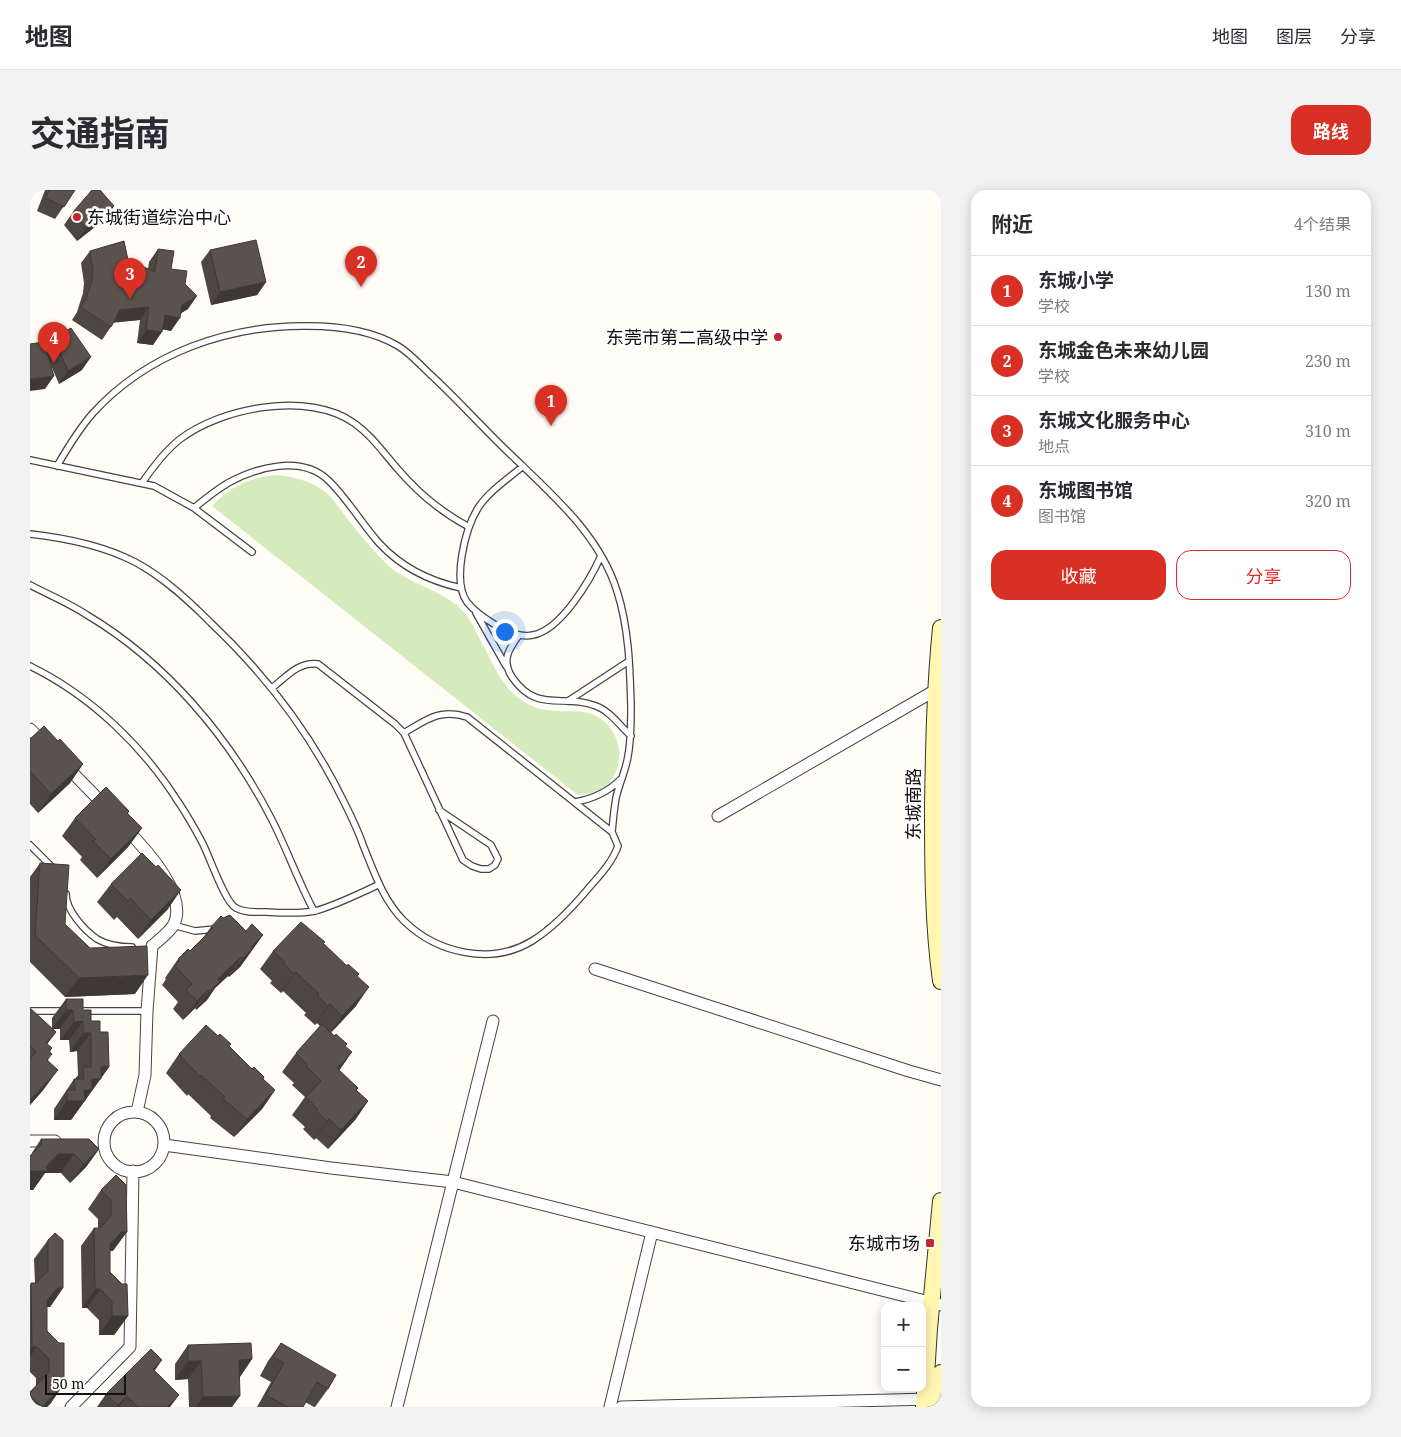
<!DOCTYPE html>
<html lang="zh">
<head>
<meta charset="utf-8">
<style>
  body { margin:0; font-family:"Noto Serif","Noto Sans SC",serif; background:#f2f2f3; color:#2b2b33 }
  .controls { position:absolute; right:15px; bottom:15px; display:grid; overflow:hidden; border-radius:10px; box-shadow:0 2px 12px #0003 }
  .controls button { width:45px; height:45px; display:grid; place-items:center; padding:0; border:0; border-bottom:1px solid #e1e1e2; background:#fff; color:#2b2b33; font:25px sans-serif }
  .scale { position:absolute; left:15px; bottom:12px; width:81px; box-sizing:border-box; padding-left:5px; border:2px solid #111; border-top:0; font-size:14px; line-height:18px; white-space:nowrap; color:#111; -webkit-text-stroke:4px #fff; paint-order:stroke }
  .you { position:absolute; left:474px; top:441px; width:18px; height:18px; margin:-12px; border:4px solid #fff; border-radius:50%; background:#1a73e8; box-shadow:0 0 0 8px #1a73e833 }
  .badge { display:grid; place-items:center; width:32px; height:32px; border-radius:50%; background:#d93025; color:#fff; font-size:16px; font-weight:700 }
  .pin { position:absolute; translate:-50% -41px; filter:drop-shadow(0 1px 2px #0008) }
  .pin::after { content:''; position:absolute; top:26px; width:18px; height:15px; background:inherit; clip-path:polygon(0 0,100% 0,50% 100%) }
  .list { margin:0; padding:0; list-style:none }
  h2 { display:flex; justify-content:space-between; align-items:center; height:65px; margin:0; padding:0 20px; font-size:21px }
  h2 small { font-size:16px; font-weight:400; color:#7c7c81 }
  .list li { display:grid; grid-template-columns:32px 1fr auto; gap:15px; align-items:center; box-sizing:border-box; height:70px; padding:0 20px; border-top:1px solid #e1e1e2 }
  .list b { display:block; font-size:19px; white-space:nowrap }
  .list p { margin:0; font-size:16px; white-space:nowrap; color:#7c7c81 }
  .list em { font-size:16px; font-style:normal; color:#7c7c81 }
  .actions { display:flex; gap:10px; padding:15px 20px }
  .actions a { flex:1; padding:11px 0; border:1px solid #d93025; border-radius:15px; text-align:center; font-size:18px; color:#d93025 }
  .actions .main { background:#d93025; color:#fff }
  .map { position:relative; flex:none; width:911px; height:1217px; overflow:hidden; border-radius:15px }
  header { display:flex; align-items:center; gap:30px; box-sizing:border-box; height:70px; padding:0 25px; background:#fff; border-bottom:1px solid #e1e1e2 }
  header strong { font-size:24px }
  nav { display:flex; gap:28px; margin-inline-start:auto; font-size:18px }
  .intro { display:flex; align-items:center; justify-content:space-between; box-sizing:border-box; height:120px; padding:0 30px }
  h1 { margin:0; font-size:35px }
  .button { padding:12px 22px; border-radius:15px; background:#d93025; color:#fff; font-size:18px; font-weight:700 }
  main { display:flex; gap:30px; padding:0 30px }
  aside { flex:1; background:#fff; border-radius:15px; box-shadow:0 2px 12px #0003 }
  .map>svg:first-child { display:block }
</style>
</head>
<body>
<header>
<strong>地图</strong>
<nav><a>地图</a><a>图层</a><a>分享</a></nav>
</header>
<div class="intro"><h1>交通指南</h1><a class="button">路线</a></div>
<main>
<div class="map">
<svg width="911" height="1217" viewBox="0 0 911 1217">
  <rect width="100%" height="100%" fill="#fffdf5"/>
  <path fill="#d5ebbd" d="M248,285c15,2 30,5 43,14 12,8 19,20 27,31 14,17 27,33 43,48 24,19 57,23 76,48 4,5 7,11 9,16 11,19 19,40 32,56 11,14 29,22 46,23 13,1 26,-1 38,3 26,11 36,44 19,66 -8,11 -20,14 -33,15l-366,-289c19,-20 38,-29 66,-31z"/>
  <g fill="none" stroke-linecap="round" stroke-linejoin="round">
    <g stroke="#444" stroke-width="8">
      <path id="lane" d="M0,270l124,26 40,22 58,44
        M27,276c11,-19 22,-37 36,-53 55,-60 135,-88 215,-87 31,0 63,4 90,20 12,7 22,19 33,29 26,24 50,51 76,76 42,41 92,82 110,140 12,37 13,78 14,116 0,17 0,33 -3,49 -2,14 -9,28 -12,42 -2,11 -3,23 -4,34
        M493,276c-15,13 -34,25 -45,42 -13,21 -26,73 -11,94 7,9 17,16 27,22 11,7 25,14 39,11 28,-5 57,-55 68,-79
        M112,293c11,-16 22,-31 37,-43 42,-33 130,-49 175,-17 17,12 28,28 42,44 20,24 45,45 73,60
        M164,318c11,-9 22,-18 34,-25 29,-16 73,-28 100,-3 20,19 33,43 51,63 22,24 50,38 82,45
        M0,344c36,4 72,11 105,28 28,15 52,37 75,60 55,52 101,112 134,180 7,14 14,28 19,43 11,27 20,55 41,76 33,32 87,45 128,20 21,-13 39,-32 55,-51 12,-14 25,-27 31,-44l-6,-14 -145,-115c-27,-9 -41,3 -63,16
        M0,395c19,10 39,18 57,30 79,47 142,122 184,203 16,31 27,63 43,93
        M446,423l30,53
        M489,445c-10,14 -18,25 -7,42 25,37 51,16 84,29 14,5 24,20 35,30
        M0,476c61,30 113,80 149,137 8,12 16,26 23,39 7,13 23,61 34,66 9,5 20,4 30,4 16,1 34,2 49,-1 22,-6 43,-17 63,-26
        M242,498c14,-11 27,-27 46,-24l77,60 9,9 59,127 9,6 9,3h8l6,-4 3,-6 -7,-14 -52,-35
        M538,511l61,-40
        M545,612c18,-3 33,-10 46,-23
        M0,655l23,23
        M36,704c0,16 18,36 31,45 10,6 24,8 35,8
        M143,735l22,6 20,-2
        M0,821h35
        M54,821h63"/>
    </g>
    <g stroke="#444" stroke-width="13">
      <path id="street" d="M0,539l15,15
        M35,575l41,42
        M688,626l223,-129
        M95,638c19,19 63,66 49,96 -4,8 -15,16 -22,22l-5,65 -2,64 -8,37
        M565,779l314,102 32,9
        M74 952a30 30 0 1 1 60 0a30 30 0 1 1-60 0Z
        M0,951h25
        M134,955l167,23 122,14 488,123
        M41,1217l59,-60 3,-176
        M367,1217l96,-386
        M580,1217l42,-175
        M591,1217l309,-8"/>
    </g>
    <g stroke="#333" stroke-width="18">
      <path id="secondary" d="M911,438c-6,59 -7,118 -8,178 0,59 0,117 8,175
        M894,1217l5,-78 12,-128
        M909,1217l2,-34"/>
    </g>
    <use href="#lane" stroke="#fff" stroke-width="5.5"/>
    <use href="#street" stroke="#fff" stroke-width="11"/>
    <use href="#secondary" stroke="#fff6b0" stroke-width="16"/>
  </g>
  <path fill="#4d4742" d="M15,0h30l-20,29 -18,-8z
    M84,16l-9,13 -28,22 -13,-16 9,-13z
    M128,59l13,20 14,15 3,25 -7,4 -10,18 -9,-2 -9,16 -16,-2 3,-23 -26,2 -12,18 -30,-20 5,-8 6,-19 1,-10 -3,-20 9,-12 38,9 20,9 1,-7z
    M180,60l56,32 -9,13 -46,10 -10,-43z
    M24,148l28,32 -23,14 -9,-21 -5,26 1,-40z
    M0,549l28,2 25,23 -13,19 -32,30 -8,-9z
    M99,621l-1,3 14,14 -14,19 -31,31 -17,-18 2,-3 -20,-21 13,-18z
    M10,673l25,61 70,70 -70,3 -35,-35v-85z
    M81,694l57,25 -30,30 -21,-22 -3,3 -17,-18z
    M193,728l23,13 17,4 -23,32 -11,10 -1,-1 -13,12 -8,12 -11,10 -1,-2 -12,12 -10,-11 5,-7 -16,-17 4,-6 -1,-1 13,-19 12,-8 12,-12 9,-12z
    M294,754l33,32 -1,30 -25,26 14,14 -6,25 17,19 12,11 -13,19 -27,29 -12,-11 -2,2 -11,-11 2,-2 -13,-12 13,-18 -13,-12 2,-2 -12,-11 14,-19 24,-27 -3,-3 -2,2 -11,-10 2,-2 -23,-22 -2,2 -11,-10 2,-2 -12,-12 13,-18z
    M36,809l17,11 17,22 9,35 -38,53h-17v-11l20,-30h1l3,-4 -1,-24 -7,1 -1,-12h-9v-11h-7l3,3 -9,12 5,4 -2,4 -2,9 -4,28 -14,16v-97l22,21v-11z
    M199,857l46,43 -13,19 -28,28 -24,-19 1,-2 -23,-22 -1,2 -21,-23 13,-19z
    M11,949l58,10 -13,18 -16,16 -9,-10h-16l-12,17 -3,-34z
    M86,985l-3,76h-3v21l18,44 -14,19h-15v-15l-12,-12h-5l-1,-62 13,-18h4v-9l-10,-10 13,-19z
    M18,1050l15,48 -13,19h-3v24l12,12 -8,60 -4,4h-17v-15l6,-6v-8l-6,-6v-87l1,-2h4l-1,-24z
    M251,1153l47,46 -13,18h-1l-9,-5 -2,5h-46l14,-25 -11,-6 8,-15z
    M158,1155l64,14 -12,18 -8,30h-43l-1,-28 -13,1v-16z
    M125,1181l15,36h-73l9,-13z"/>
  <path fill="#3f3936" d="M84,16l-9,13 -28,22 9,-13z
    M236,92l-9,13 -46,10 9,-13z
    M167,106l-9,13 -13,8 5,1 -9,13 -15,-3 9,-13z
    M119,117l-9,13 -29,3 9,-13z
    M116,140l16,2 -9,13 -16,-2z
    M61,167l-9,13 -23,14 9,-13z
    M24,186l-9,13 -15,2v-12z
    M53,574l-13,19 -32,30 13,-19z
    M112,638l-14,19 -31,31 14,-19z
    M151,700l-13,19 -30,30 13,-19z
    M233,745l-23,32 -11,10 22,-30z
    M211,767l-13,19 -13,12 -8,12 -11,10 22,-31z
    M266,782l-13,19 -2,2 13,-19z
    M118,785l-13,19 -70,3 14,-19z
    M339,797l-13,19 -27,29 13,-19z
    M178,800l-13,18 -12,12 14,-19z
    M300,814l-13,19 -2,2 13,-19z
    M36,820h7l-13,19h-8z
    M53,831l-14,19h-9l14,-18z
    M26,842l-14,19 4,-8z
    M53,843h8l-14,18 -7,1z
    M322,862l-13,19 -2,-3z
    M71,877h8l-38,53h-17l13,-19 25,-22z
    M28,880l-14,19 -14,16v-4l1,-2z
    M245,900l-13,19 -28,28 13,-18z
    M338,911l-13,19 -27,29 13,-19z
    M299,929l-13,19 -2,2 13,-19z
    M69,959l-13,18 -16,16 14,-19z
    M28,964h16l-13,19h-16l-12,17h-3v-19l17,-5z
    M91,1042h6l-14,19h-5l2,-7z
    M28,1098h5l-13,19h-5l2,-7z
    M65,1099h5l-13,19h-5z
    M82,1126h16l-14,19h-15z
    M2,1157h5l-7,10v-7z
    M222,1169l-13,19v-18z
    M132,1170l-13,19 4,-10z
    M158,1171h13l-13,18 -13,1z
    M34,1194l-13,19 -4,4h-5z
    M149,1205l-9,12h-3z
    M97,1206l-8,11h-3z
    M210,1206l-8,11h-37l8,-10z"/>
  <path fill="#5a524d" stroke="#3f3936" d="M19,0h26l-11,17 -18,-9z
    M62,0h8l14,16 -28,22 -13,-16z
    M226,50l10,42 -46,10 -10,-42z
    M94,51l4,19 27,12 3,-23 16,2 -3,18 16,2 -2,13 12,12 -15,9 -2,13 -15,-3 -3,17 -16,-2 3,-23 -29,3 -9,17 -30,-20 5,-8 6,-19 1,-10 -3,-19z
    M41,138l20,29 -23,14 -14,-33z
    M14,152l10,34 -24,3v-35z
    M14,536l14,15 2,-2 23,25 -32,30 -20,-22h-1v-33z
    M76,597l23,24 -2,2 15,15 -31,31 -18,-18 3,-2 -21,-21z
    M112,663l14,14 2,-2 23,25 -30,30 -21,-22 -2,3 -17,-17z
    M10,673l29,2 -4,59 25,24 57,-2 1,29 -69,3 -44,-43z
    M200,725l16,16 6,-7 11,11 -12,12 2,1 -10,10 -2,-1 -23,22 2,2 -10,10 -2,-1 -11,11 -11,-11 6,-6 -17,-18 5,-5 -2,-2 10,-10 2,2 23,-23 -2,-1 10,-11 2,2z
    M271,732l24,20 -2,1 24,23 1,-2 11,10 -2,2 12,11 -27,29 -12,-12 -2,2 -10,-10 1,-2 -23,-22 -2,2 -10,-10 1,-2 -12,-11z
    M36,809h17v11h8v11h9v11h8l1,35h-8v12h-9v11h-8l1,11h-18v-11h8l-1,-11h10l-1,-12h8v-34h-8v-12l-9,1 -1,-12h-7z
    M0,818l26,24 -10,11 6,5 -3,3 3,3 -5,6 11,10 -27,29 -1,-1v-39l6,-7 -6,-6z
    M292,834l12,12 2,-2 11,10 -2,2 7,6 -15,16 21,20 -2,2 12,11 -27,29 -12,-11 -2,2 -11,-10 2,-2 -12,-12 15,-16 -15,-15 1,-2 -11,-11z
    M176,835l12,11 2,-2 11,10 -2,2 23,23 2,-2 10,10 -1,2 12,11 -28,29 -24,-20 2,-2 -24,-22 -1,2 -21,-23z
    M11,949h48l10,10 -15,15 -10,-10h-16l-11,12v5h-17v-15l12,-12z
    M86,985l10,10 1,47h-6l-11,12v28l12,12h5l1,32h-16v-15l-12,-12h-5l-1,-61h6l11,-12v-16l-10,-10z
    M25,1043l8,7v48h-5l-11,12v31l12,12h5v41l-22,23 -12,-12v-3l19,-20v-13l-12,-12h-5l-1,-64h5l12,-12v-31z
    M221,1153l1,16 -13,1 1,36 -37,1 -2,-36h-13v-16z
    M251,1153l55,32 -8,14 -11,-7 -14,25h-15l-22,-12 18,-32 -11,-6z
    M121,1159l11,11 -9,9 26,26 -12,12h-29l-11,-11 -9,9 -12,-11z"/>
  <g fill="#c4262e" stroke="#fff" stroke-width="2">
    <circle cx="47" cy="27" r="5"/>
    <circle cx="748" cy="147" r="5"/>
    <rect x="895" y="1048" width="10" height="10" rx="2.5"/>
  </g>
  <g text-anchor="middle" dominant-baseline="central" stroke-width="5" stroke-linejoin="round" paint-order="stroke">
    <g font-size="18" fill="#111" stroke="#fff" text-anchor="end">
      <text x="57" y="27" text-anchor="start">东城街道综治中心</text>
      <text x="738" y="147">东莞市第二高级中学</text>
      <text x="890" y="1053">东城市场</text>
    </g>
    <g font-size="18" fill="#111" stroke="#fff">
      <text transform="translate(883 614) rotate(-90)">东城南路</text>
    </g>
  </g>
</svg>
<div class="controls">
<button>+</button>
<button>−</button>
</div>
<div class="scale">50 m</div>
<div class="you"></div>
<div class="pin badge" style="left:521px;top:236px">1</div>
<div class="pin badge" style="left:331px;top:97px">2</div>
<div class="pin badge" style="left:100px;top:109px">3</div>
<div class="pin badge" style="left:24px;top:173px">4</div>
</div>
<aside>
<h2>附近<small>4个结果</small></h2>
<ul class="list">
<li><span class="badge">1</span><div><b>东城小学</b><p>学校</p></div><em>130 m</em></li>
<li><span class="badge">2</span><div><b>东城金色未来幼儿园</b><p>学校</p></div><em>230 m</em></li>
<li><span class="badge">3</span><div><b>东城文化服务中心</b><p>地点</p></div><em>310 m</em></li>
<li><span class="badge">4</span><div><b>东城图书馆</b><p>图书馆</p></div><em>320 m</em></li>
</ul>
<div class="actions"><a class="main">收藏</a><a>分享</a></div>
</aside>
</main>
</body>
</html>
